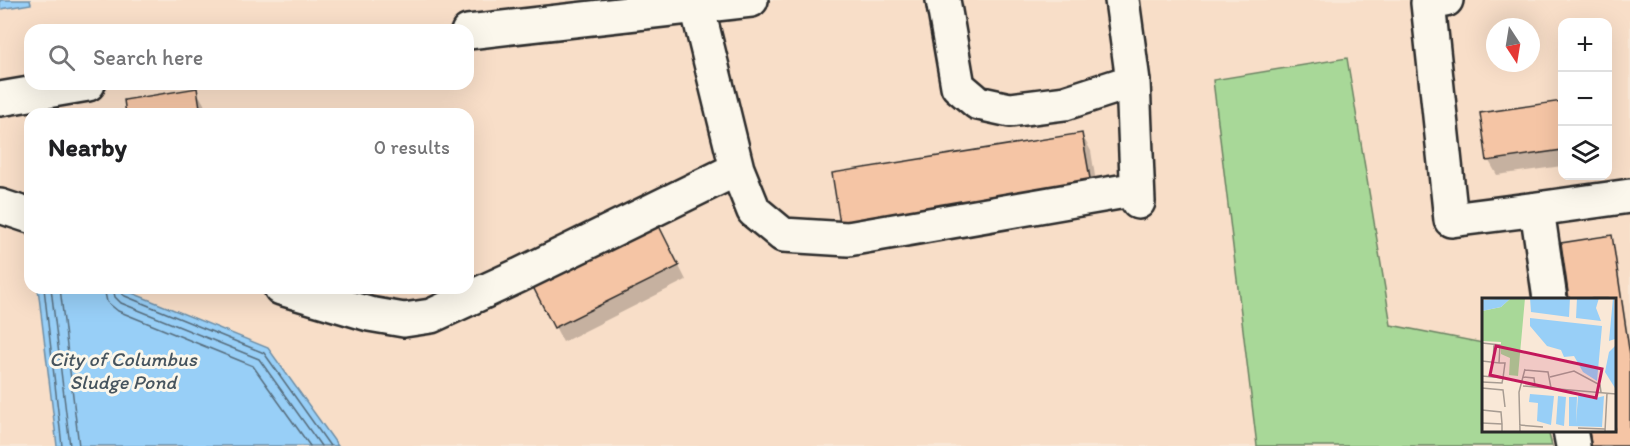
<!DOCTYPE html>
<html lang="en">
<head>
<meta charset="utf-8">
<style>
  body { margin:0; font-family:Itim,sans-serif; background:#f6f6f6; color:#202124 }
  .controls { position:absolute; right:18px; top:18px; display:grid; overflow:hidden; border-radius:12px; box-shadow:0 6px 24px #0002 }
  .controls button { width:54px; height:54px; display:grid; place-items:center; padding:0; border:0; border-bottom:2px solid #e0e0e0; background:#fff; color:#202124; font:30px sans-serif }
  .compass { position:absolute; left:1486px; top:18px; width:54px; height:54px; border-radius:50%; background:#fff; box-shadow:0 6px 24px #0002; rotate:168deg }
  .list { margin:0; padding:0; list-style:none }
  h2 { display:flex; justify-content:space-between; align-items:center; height:78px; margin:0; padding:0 24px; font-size:26px }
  h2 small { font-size:20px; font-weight:400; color:#757577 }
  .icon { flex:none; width:33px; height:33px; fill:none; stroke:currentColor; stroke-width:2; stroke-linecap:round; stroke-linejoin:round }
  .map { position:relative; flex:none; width:1630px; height:446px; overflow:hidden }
  .search { position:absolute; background:#fff; box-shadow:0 6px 24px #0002; left:24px; top:24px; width:450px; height:66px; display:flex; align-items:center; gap:15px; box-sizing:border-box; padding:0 21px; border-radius:18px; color:#757577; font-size:22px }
  .panel { position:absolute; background:#fff; box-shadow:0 6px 24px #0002; left:24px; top:108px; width:450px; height:186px; border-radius:18px }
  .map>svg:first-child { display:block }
</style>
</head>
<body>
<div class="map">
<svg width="1630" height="446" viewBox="0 0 1630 446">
  <rect width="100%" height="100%" fill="#f9e8d7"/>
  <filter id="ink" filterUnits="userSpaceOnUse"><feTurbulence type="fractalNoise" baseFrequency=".0167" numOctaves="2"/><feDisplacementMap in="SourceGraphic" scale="12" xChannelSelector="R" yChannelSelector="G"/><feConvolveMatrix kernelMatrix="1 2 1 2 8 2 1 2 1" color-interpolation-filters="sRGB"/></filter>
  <g filter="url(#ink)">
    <path fill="#f8dec8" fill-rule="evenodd" d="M0,0h1630v446h-78l-4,-16h66v-131h-131v44l-92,-18 -44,-266 -134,21 44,366h-1257zM1562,22h46v154h-46zM1495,27h36v36h-36zM30,30h438v54h-438zM30,114h438v174h-438z"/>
    <path fill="#a8d898" stroke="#6a8262" stroke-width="1.5" d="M1347,58l44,267 92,18v87h65l4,16h-295l-44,-366z"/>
    <path fill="#98cff7" stroke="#6c8da5" stroke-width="1.5" d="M0,0h30l1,4 -31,5z
      M38,288h82l148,60 70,98h-281z"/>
    <path fill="#0003" d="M196,90l8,14 2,10h-78z
      M1562,103v63l-65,9 -8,-14 -7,-47z
      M1082,135l9,16 9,56 -248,40z
      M664,236l22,44 -123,62 -30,-58z
      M1611,237l3,5 16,107v97h-37l-3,-16h24v-131z"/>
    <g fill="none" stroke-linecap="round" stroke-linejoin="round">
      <path stroke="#576d7d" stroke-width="1.5" d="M44,288l18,158
        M51,288l19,158
        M60,288l19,158
        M104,288l3,14 11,9 135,55 57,80
        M113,288l2,9 6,6 138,56 62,87
        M120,288l1,5 4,3 139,57 66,93"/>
    </g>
    <path fill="#f5c5a5" stroke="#2b2b2b" stroke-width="1.5" d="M197,88l4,26h-75l-2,-14z
      M1562,101v49l-75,11 -7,-48z
      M1082,133l10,57 -251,40 -9,-57z
      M656,220l23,46 -125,62 -23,-45z
      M1612,235l18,121v90h-39l-2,-16h25v-131h-45l-8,-56z"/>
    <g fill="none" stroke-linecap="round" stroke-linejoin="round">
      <g stroke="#2b2b2b" stroke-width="38">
        <path id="minor" d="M943,0l15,86 20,17 32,7 55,-7 68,-22
          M1122,0l11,81 5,121
          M1446,0l-18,3 23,217 86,-11
          M697,6l40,163 17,42 29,24 65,4 289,-50
          M468,32l283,-32
          M0,99l88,-15
          M0,206l30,10
          M281,288l88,26 35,6 27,-4 89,-41 217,-106
          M1550,299l-13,-90 93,-13
          M1570,430l3,16"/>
      </g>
      <use href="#minor" stroke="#fbf7ec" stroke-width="33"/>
    </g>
  </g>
  <g text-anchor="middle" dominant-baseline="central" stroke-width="6" stroke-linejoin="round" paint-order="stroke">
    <g font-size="20" font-style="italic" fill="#46545e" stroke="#fbf7ec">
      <text x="123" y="359">City of Columbus<tspan x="123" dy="23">Sludge Pond</tspan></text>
    </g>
  </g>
  <g transform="translate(1482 298)">
    <rect width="134" height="134" fill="#f9e8d7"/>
    <path d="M29,0h14l-7,78 -9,-1 1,-17 -9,-4v-12l-19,-1v-30l19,-4z" fill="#a8d898"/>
    <path d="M29,0l-10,9 -19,4v-11zM48,0h40l-1,19 -38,-5zM95,0h22l-3,10 5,13 -25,-3zM132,0l1,41 -6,2 4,-43zM48,20l72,8 -5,55 -14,-9 -9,-16 -10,1 -3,-7 -14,-4 -17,-20zM133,48h1l-1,42 -10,-16 4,-20zM48,96l24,2 -3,29 -14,-4 1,-18 -9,-1zM101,97l9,4 12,-3 -2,31 -33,-1v-29h8l-1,27 2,-28zM76,98l8,1 -2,29 -8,-2z" fill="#98cff7"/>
    <path fill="none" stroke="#a79c92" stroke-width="1.5" d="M0,45l18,2 -1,18 -17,-2M11,65l1,-19M43,72l23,2 3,16M0,78l21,2 2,-15h-6M41,79l11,1 1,8M68,79l24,-6 26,14 1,7M0,84l20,1 1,-5M41,88l93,8M0,90l21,2 2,17M0,112l19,2 1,12M0,125l20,1v7M37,127l24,2M96,130l27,1M38,133l-1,-39 6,-23M123,133l2,-38"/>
    <path fill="#c2185b" fill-opacity="0.15" stroke="#c2185b" stroke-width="3" d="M14,48l106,23 -6,29 -106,-23z"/>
    <rect width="134" height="134" fill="none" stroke="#2b2b2b" stroke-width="3"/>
  </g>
</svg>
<div class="controls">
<button>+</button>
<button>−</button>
<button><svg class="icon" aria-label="layers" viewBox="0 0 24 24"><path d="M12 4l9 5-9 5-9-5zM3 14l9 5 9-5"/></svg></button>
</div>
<svg class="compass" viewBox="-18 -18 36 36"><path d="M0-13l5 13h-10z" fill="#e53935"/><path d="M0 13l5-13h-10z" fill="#757577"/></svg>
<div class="search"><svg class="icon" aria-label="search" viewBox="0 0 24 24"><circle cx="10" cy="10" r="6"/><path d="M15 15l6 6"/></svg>Search here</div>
<section class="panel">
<h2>Nearby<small>0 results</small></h2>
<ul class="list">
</ul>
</section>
</div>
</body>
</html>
